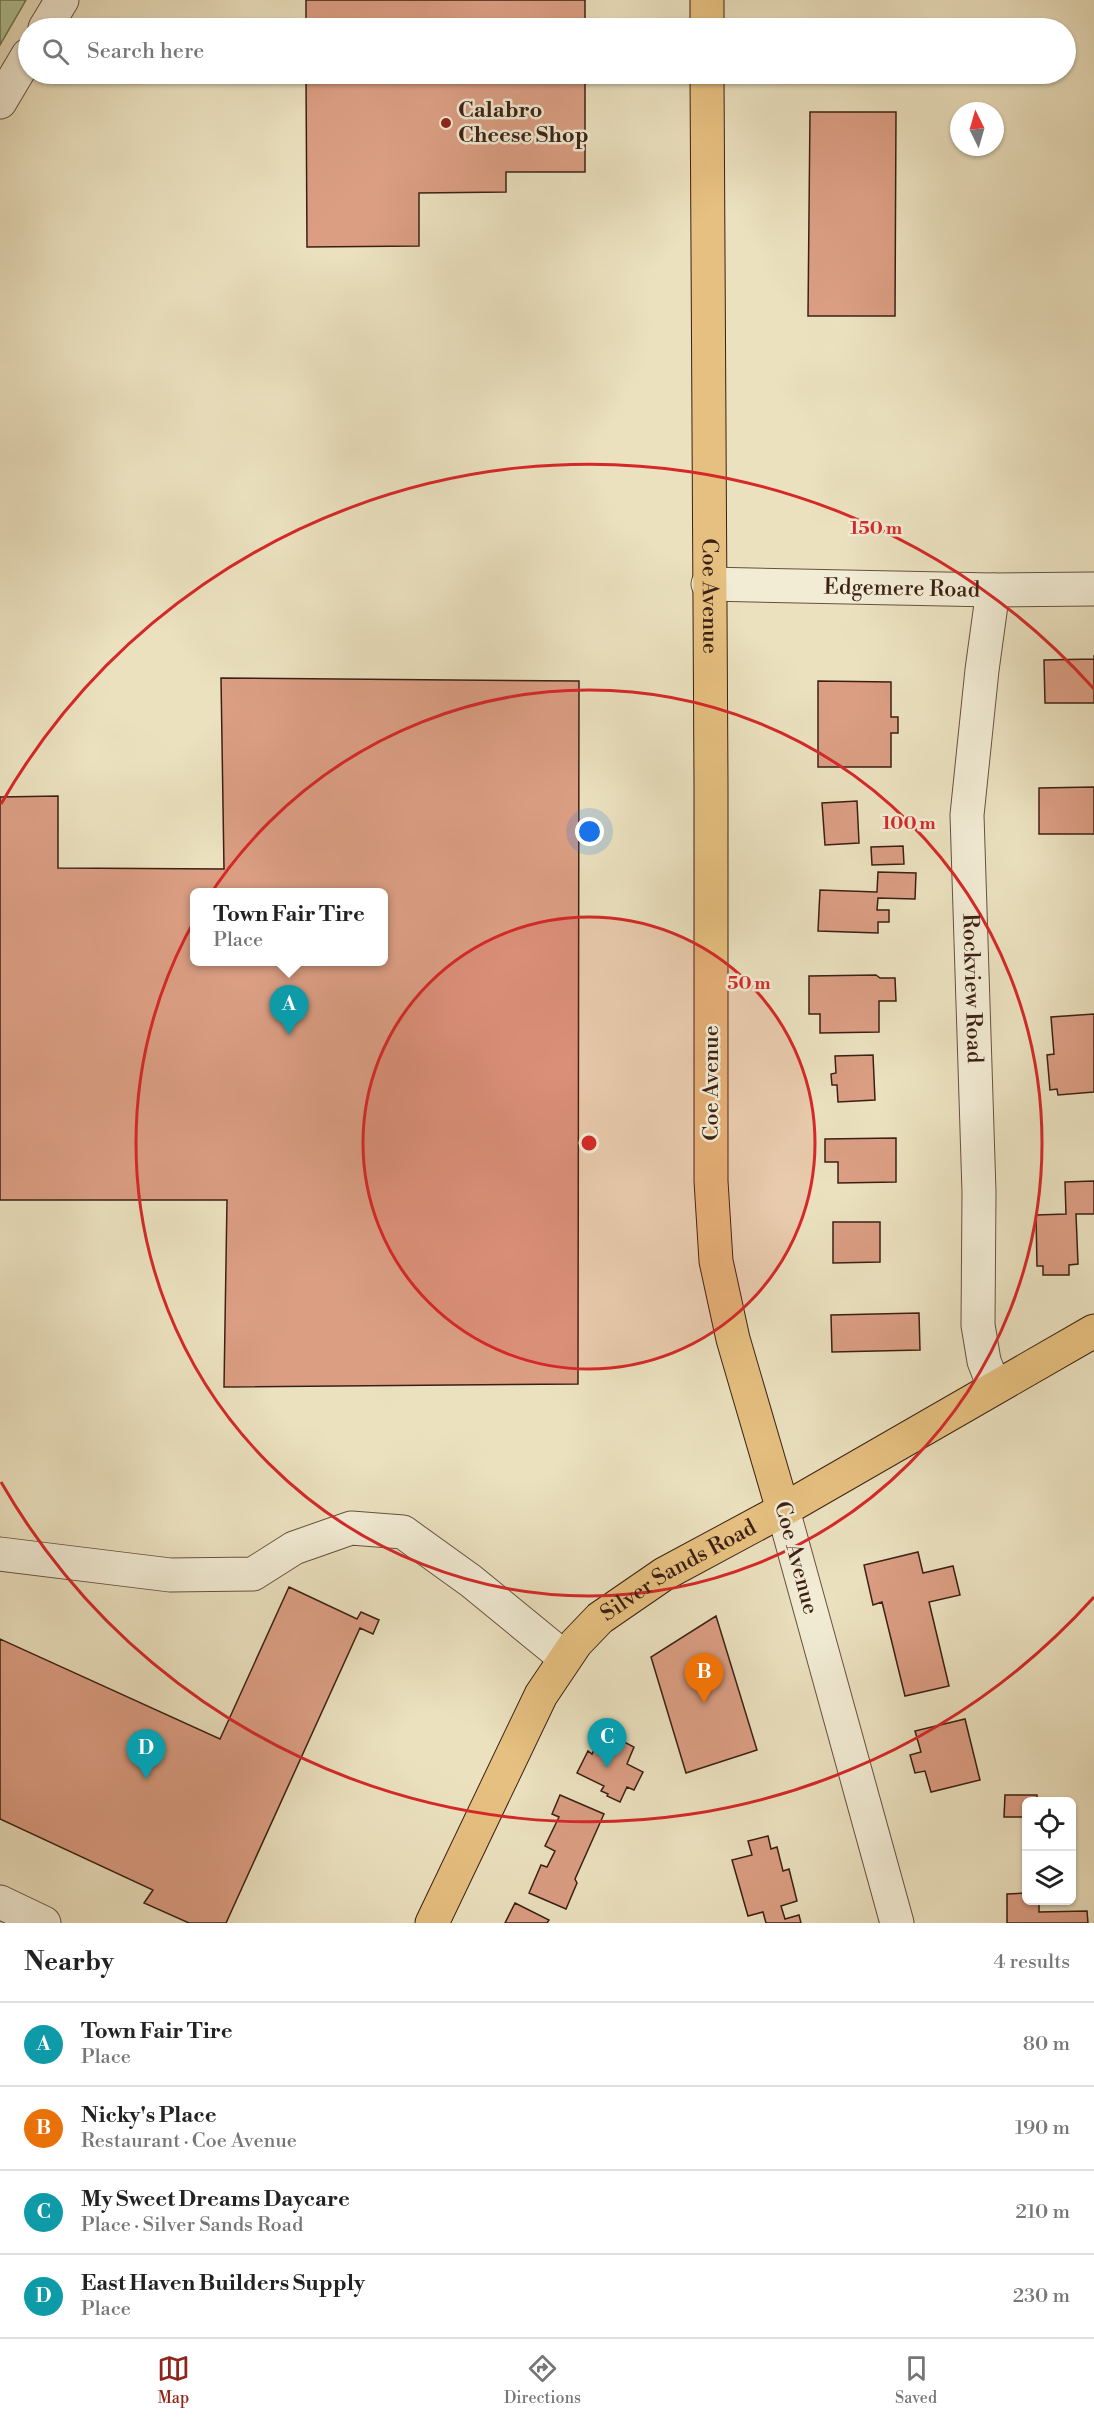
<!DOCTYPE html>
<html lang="en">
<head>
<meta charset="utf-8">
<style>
  body { margin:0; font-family:"Libre Bodoni",serif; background:#f2f2f2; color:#222 }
  .controls { position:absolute; right:18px; bottom:18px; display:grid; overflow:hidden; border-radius:9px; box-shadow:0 2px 4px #0004 }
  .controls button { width:54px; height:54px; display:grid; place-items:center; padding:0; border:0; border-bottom:2px solid #e0e0e0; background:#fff; color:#222; font:30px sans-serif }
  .compass { position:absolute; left:950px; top:102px; width:54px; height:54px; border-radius:50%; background:#fff; box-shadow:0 2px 4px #0004; rotate:355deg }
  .you { position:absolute; left:590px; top:832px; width:21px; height:21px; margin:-15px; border:4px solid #fff; border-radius:50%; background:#1a73e8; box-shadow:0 0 0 9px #1a73e833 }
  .badge { display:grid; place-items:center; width:39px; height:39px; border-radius:50%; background:#8f2418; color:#fff; font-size:20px; font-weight:700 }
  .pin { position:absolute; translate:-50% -50px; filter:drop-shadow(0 2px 3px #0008) }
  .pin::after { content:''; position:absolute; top:32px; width:21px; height:18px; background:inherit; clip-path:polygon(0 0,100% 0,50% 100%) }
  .popup { position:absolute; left:190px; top:888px; width:198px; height:78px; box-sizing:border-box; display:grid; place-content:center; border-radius:9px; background:#fff; filter:drop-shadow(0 2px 4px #0005); font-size:20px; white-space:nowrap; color:#767676 }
  .popup b { font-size:22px; color:#222 }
  .popup::after { content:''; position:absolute; left:50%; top:100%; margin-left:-12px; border:12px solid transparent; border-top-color:#fff }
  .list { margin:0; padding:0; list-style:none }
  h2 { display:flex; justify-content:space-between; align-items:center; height:78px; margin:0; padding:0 24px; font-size:26px }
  h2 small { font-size:20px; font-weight:400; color:#767676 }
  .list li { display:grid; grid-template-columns:39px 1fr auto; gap:18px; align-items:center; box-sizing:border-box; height:84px; padding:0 24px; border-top:2px solid #e0e0e0 }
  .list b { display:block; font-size:22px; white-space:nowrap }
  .list p { margin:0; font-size:20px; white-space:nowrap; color:#767676 }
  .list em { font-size:20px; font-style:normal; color:#767676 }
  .icon { flex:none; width:33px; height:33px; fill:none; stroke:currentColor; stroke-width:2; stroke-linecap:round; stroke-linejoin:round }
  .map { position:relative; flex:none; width:1094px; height:1923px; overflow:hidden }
  .search { position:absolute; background:#fff; box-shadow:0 2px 4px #0004; left:18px; right:18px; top:18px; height:66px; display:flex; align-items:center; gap:15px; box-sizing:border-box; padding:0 21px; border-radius:33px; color:#767676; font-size:22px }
  .sheet { height:414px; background:#fff }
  nav { display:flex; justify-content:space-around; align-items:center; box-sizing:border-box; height:84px; border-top:2px solid #e0e0e0; background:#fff; font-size:16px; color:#767676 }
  nav a { display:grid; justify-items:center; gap:3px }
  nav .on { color:#8f2418 }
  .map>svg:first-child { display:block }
</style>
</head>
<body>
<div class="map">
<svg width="1094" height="1923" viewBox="0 0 1094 1923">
  <rect width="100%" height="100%" fill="#ebe1bf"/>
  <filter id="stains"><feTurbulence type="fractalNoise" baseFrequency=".00333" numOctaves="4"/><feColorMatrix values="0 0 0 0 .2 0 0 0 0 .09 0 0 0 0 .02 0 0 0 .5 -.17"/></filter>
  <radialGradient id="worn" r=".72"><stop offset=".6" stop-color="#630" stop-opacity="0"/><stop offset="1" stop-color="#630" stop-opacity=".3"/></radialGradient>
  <path fill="#b1c496" stroke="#767255" stroke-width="1.5" d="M0,0h26l-26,45z"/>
  <path fill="#db9e83" stroke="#3c2014" stroke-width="1.5" fill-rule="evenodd" d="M306,0h279v28h-279z
    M306,74h279v98h-79v20l-87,1v53l-112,1z
    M810,112h86l-1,204h-87z
    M1094,655v48h-49l-1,-43 50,-1z
    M221,678l358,3 -1,703 -354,3 3,-187h-227v-403l58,-1v72l166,1zM194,892h189v70h-189z
    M818,681l73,1v35h7v16h-7v34h-73z
    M1094,787v47h-55v-46z
    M857,801l2,42 -34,2 -3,-42z
    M903,846l1,18 -32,1 -1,-18z
    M878,872l38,1 -1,26 -37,-1 -1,12h12v12h-11v11l-60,-2 2,-41 57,2z
    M876,975l4,3h15l1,23h-17v31l-59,1v-19h-11v-38z
    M1094,1014v78l-36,3 -1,-6 -7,1 -3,-35 7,-1 -3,-37z
    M873,1055l2,45 -37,2 -1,-17h-5l-1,-11 5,-1 -1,-17z
    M896,1138v44l-58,1v-21h-13v-23z
    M1094,1181v33h-18l2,50 -9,1v10h-26v-9h-6l-1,-51 30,-1 -1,-32z
    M833,1222h47v40l-47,1z
    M919,1313l1,37 -88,2 -1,-37z
    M918,1552l5,21 30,-7 7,29 -31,7 20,84 -44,10 -23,-94 -9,3 -9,-40z
    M289,1587l68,32 4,-7 18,8 -6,14 -13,-6 -134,295h-37l-45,-20 9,-13 -153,-71v-180l220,100z
    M716,1616l41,134 -71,23 -35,-116z
    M965,1719l15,61 -49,12 -6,-21 -10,2 -5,-18 11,-3 -6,-21z
    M603,1731l31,16 -7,17 16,8 -9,18 -7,-3 -7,15 -13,-6 1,-2 -7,-3 3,-5 -27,-13 11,-22 4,3z
    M560,1795l44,19 -29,65 2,4 -11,26 -37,-16 12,-28 6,2 8,-16 -10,-5 14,-29 -7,-3z
    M1005,1795h32v7h-11v15h-22z
    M768,1836l3,13 6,-2 6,24 6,-2 8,32 -16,5 4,13 14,-4 2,8h-35l-3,-11 -15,4 -16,-56 20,-5 -4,-14z
    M1026,1893v7h13v12l48,-1 1,12h-81v-29z
    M515,1903l34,17 -2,3h-42z"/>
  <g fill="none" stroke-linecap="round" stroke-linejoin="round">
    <g stroke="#68503f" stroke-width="35">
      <g id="minor">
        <path d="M45,28l17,-28"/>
        <path d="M0,102l28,-47"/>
        <path id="s1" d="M708,584l285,6 101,-1"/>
        <path id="s2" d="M993,590l-11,80 -15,145 12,377 -1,133 6,36 10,26"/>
        <path d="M783,1510l114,413"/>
        <path d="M0,1554l170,21 83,-1 41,-26 57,-20 52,4 68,49 94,77"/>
        <path d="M0,1902l44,21"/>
      </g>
    </g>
    <g stroke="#3c2014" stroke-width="35">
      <g id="major">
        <path d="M707,0v28"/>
        <path id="s3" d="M707,74l4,711v396l5,80 17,78 50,171"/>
        <path id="s4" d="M432,1923l109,-228 35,-52 24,-25 64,-44 119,-64 311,-179"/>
      </g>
    </g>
    <use href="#minor" stroke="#f2ecd5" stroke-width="33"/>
    <use href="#major" stroke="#e6c080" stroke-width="33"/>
  </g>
  <circle cx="589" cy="1143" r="226" fill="#d62828" fill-opacity=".12"/>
  <g fill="none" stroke="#d62828" stroke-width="3">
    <circle cx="589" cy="1143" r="226"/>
    <circle cx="589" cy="1143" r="453"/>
    <path d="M1094 1597A679 679 0 0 1 1 1482M1 804A679 679 0 0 1 1094 689"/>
  </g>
  <circle fill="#8f2418" stroke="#f2ecd5" stroke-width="2" cx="446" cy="123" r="6"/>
  <g text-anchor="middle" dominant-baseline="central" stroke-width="5" stroke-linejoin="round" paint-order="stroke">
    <g font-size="22" font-weight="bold" fill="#3c2014" stroke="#f2ecd5" text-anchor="start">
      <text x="458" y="110">Calabro<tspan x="458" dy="25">Cheese Shop</tspan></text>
    </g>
    <g font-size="22" fill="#3c2014" stroke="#f2ecd5">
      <text stroke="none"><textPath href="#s1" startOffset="194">Edgemere Road</textPath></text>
      <text stroke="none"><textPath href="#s3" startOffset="522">Coe Avenue</textPath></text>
      <text stroke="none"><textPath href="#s2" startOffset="400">Rockview Road</textPath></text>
      <text transform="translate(711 1083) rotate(-90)">Coe Avenue</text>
      <text transform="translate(796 1558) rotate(75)">Coe Avenue</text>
      <text stroke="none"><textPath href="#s4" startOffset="442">Silver Sands Road</textPath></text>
    </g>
  </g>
  <circle cx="589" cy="1143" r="9" fill="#d62828" stroke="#f2ecd5" stroke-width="3"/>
  <g font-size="18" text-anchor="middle" font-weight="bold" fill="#d62828" stroke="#f2ecd5" stroke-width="5" stroke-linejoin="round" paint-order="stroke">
    <text x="876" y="534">150 m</text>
    <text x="909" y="829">100 m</text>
    <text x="749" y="989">50 m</text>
  </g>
  <rect width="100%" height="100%" filter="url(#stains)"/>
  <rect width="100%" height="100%" fill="url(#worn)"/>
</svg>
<div class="controls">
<button><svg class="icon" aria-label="locate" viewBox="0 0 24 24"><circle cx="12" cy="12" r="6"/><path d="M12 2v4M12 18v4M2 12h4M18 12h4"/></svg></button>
<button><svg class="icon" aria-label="layers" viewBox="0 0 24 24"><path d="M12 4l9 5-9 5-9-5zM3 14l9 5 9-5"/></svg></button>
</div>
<svg class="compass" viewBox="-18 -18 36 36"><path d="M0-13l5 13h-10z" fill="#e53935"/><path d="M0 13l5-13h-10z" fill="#767676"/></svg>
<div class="you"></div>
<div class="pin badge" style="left:289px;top:1035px;background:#0f9aa8">A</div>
<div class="popup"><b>Town Fair Tire</b>Place</div>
<div class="pin badge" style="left:704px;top:1703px;background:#e8710a">B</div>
<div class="pin badge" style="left:607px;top:1768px;background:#0f9aa8">C</div>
<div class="pin badge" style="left:146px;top:1779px;background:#0f9aa8">D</div>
<div class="search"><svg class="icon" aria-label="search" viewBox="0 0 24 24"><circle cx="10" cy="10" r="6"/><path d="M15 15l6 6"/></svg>Search here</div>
</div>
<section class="sheet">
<h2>Nearby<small>4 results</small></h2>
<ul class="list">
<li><span class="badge" style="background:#0f9aa8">A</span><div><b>Town Fair Tire</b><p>Place</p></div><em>80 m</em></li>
<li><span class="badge" style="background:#e8710a">B</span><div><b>Nicky's Place</b><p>Restaurant · Coe Avenue</p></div><em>190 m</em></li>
<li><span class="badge" style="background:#0f9aa8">C</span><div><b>My Sweet Dreams Daycare</b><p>Place · Silver Sands Road</p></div><em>210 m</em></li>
<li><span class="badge" style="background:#0f9aa8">D</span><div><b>East Haven Builders Supply</b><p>Place</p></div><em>230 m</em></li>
</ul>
</section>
<nav>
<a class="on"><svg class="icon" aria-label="map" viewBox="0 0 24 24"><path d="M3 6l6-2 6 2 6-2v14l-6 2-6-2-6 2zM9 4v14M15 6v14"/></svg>Map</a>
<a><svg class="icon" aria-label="directions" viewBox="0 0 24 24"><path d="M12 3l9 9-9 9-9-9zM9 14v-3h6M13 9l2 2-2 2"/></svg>Directions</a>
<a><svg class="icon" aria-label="saved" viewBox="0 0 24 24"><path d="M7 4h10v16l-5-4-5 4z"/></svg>Saved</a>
</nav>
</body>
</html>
